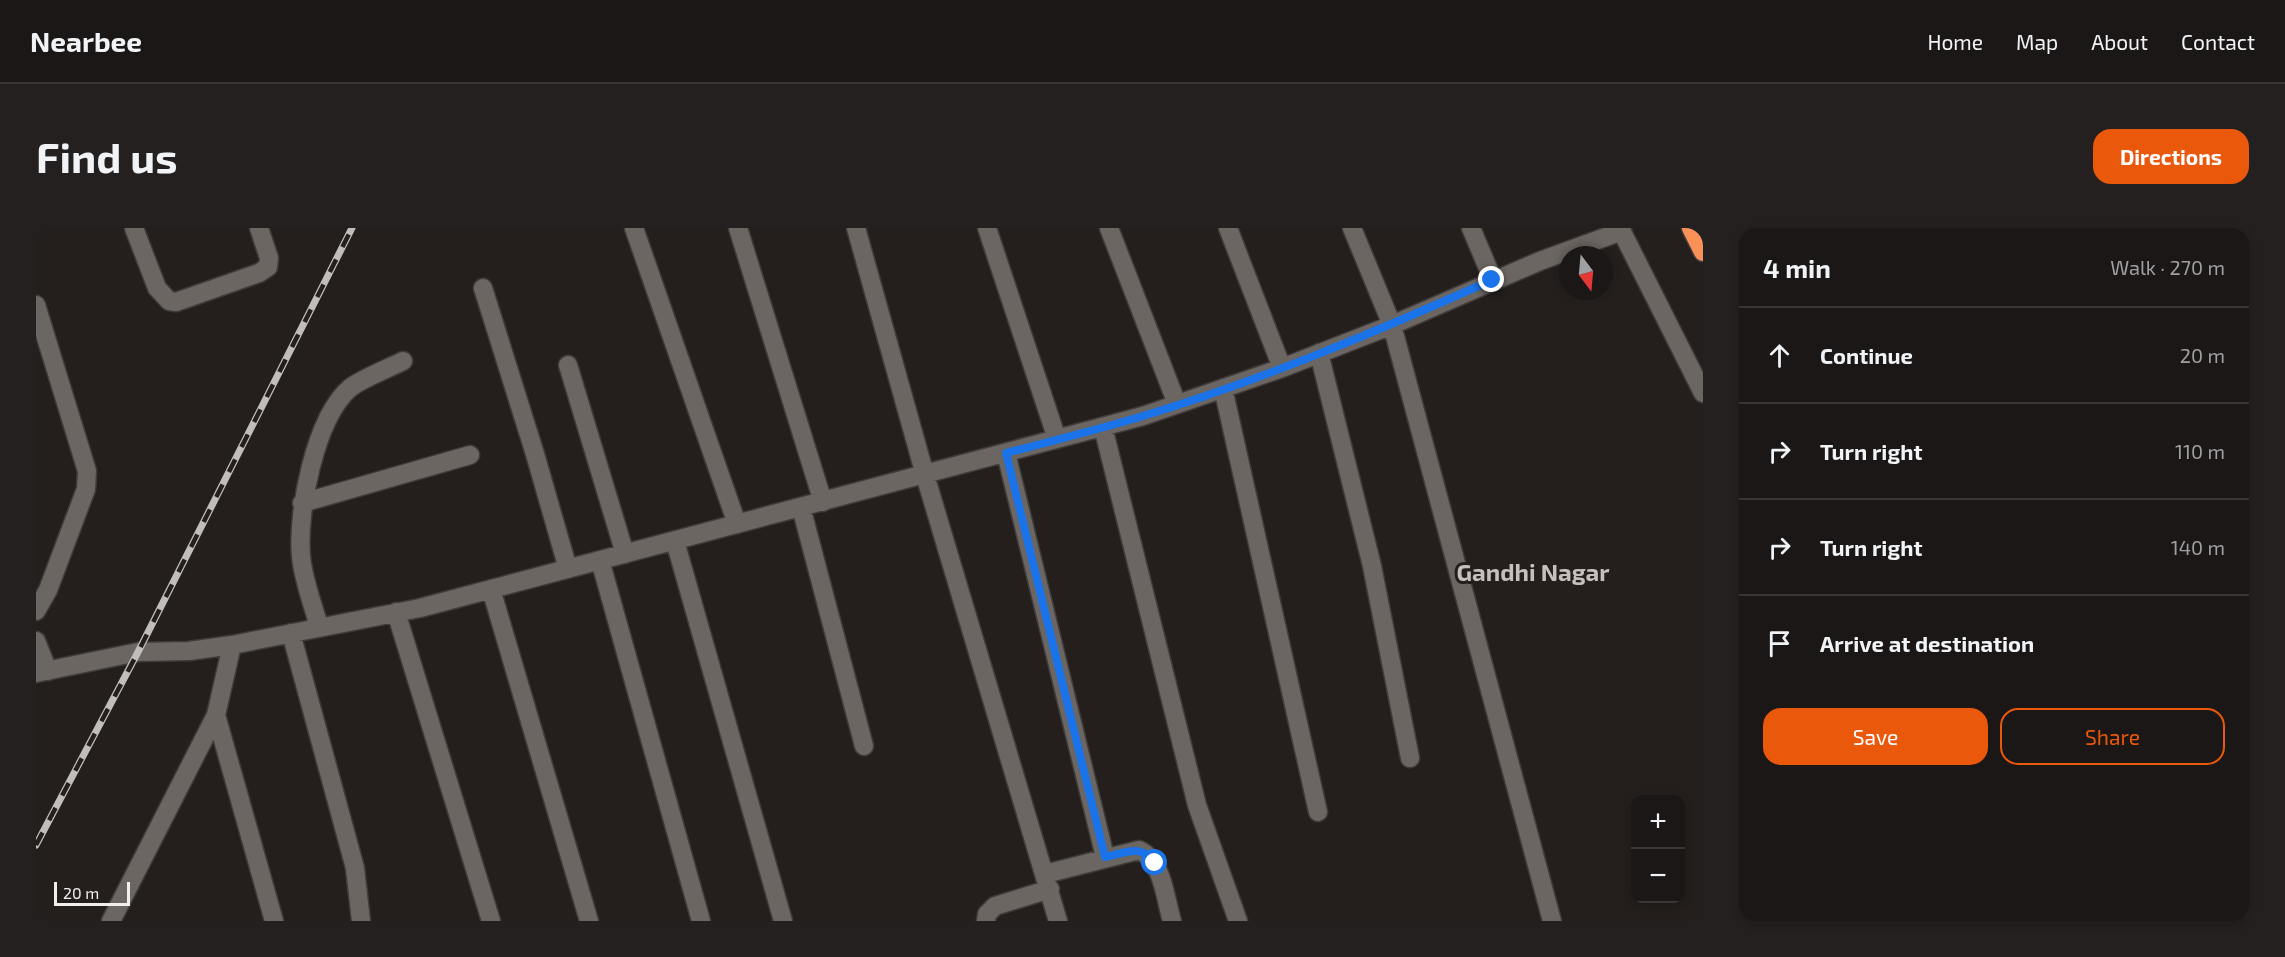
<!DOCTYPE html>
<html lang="en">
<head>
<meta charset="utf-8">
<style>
  body { margin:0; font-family:"Exo 2",sans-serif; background:#24201f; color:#f1f3f6 }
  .controls { position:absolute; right:18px; bottom:18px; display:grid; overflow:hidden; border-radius:12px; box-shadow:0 3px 9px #0003 }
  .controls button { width:54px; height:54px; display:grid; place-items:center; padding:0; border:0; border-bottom:2px solid #393635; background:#1b1716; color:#f1f3f6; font:30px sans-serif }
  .compass { position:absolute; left:1523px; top:18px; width:54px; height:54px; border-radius:50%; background:#1b1716; box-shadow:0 3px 9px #0003; rotate:164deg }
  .scale { position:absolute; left:18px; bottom:15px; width:76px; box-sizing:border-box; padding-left:6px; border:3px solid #f2eeed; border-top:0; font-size:16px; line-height:21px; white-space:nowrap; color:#f2eeed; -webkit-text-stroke:4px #241f1d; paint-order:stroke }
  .stop { position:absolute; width:18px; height:18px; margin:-14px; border:4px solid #1a73e8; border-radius:50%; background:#fff }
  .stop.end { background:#1a73e8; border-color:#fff; box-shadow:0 2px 6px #0008 }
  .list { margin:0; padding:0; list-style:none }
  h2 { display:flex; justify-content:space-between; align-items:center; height:78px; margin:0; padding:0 24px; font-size:26px }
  h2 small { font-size:20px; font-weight:400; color:#a09fa1 }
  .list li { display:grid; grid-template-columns:39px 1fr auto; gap:18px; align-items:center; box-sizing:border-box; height:96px; padding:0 24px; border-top:2px solid #393635 }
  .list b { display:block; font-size:22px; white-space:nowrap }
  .list em { font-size:20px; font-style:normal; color:#a09fa1 }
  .actions { display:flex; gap:12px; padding:18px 24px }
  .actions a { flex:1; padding:14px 0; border:2px solid #ea580c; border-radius:18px; text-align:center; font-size:21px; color:#ea580c }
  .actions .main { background:#ea580c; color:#fff }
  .icon { flex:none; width:33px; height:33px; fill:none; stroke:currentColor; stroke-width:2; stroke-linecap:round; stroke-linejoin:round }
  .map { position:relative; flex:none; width:1667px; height:693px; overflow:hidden; border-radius:18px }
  header { display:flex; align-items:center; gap:36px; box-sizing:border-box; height:84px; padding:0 30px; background:#1b1716; border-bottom:2px solid #393635 }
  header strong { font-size:28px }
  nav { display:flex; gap:33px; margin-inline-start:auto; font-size:21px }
  .intro { display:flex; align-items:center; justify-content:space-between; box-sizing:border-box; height:144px; padding:0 36px }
  h1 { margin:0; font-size:42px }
  .button { padding:15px 27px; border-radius:18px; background:#ea580c; color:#fff; font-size:21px; font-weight:700 }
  main { display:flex; gap:36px; padding:0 36px }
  aside { flex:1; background:#1b1716; border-radius:18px; box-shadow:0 3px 9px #0003 }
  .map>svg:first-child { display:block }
</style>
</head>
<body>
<header>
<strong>Nearbee</strong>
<nav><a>Home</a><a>Map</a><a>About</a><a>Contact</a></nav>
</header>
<div class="intro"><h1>Find us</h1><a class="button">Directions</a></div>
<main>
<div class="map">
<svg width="1667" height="693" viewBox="0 0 1667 693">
  <rect width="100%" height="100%" fill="#241f1d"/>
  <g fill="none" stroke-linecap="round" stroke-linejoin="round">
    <g stroke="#3f3b3a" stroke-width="21">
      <path id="street" d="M98,0l23,60 12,13 7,1 83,-29 9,-6 1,-9 -10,-30
        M598,0l103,296
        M702,0l85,274
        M820,0l69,247 133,446
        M951,0l70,211
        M1073,0l68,176
        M1192,0l54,140
        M1316,0l40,97 160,596
        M1435,0l22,52
        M447,60l52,166 33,115
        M0,77l51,166 -1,18 -38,101 -12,21
        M1283,125l53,213 38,192
        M532,137l57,189
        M1187,160l95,424
        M1067,199l94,378 41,116
        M970,225l99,404
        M266,275l168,-48
        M765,279l63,239
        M639,313l108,380
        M564,332l101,361
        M455,361l98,332
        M360,384l95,309
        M283,399c-6,-23 -16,-47 -18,-71 -4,-44 14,-138 49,-168 11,-9 39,-20 53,-27
        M255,405l64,235 6,53
        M0,413l12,30
        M0,445l102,-21 51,-1 43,-6 188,-37 723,-192 139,-48 110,-43 148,-64 82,-30
        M180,487l58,206
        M1009,646l94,-24c24,11 26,48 33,71
        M75,693l105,-206 16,-70
        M950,693l1,-7 8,-8 55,-17"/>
    </g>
    <g stroke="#3f3b3a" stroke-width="21">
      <path id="secondary" d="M1584,0l83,165"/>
    </g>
    <g stroke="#3f3b3a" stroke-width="21">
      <path id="highway" d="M1655,0l12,24"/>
    </g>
    <use href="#street" stroke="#6c6662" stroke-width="18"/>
    <use href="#secondary" stroke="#6c6662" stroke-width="18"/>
    <use href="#highway" stroke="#fa9159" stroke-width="18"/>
    <g stroke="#c1bdbb" stroke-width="7">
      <path id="rail" d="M0,617l102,-193 214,-424"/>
    </g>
    <use href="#rail" stroke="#241f1d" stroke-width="4.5" stroke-dasharray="14" stroke-linecap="butt"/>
  </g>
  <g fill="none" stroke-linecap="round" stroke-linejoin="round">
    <path stroke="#1a73e8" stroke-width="8" d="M1119,635c-14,-20 -29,-10 -50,-6l-99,-404c45,-12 91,-23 137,-37 119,-36 235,-85 349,-136"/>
  </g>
  <g text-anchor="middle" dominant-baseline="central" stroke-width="6" stroke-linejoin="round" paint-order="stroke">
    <g font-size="24" font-weight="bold" fill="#c6bfbb" stroke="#241f1d">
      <text x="1497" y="343">Gandhi Nagar</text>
    </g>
  </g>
</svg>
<div class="controls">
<button>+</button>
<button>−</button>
</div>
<svg class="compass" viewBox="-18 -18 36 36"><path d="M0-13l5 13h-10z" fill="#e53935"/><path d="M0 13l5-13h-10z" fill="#a09fa1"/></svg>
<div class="scale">20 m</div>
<div class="stop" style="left:1119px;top:635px"></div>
<div class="stop end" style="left:1456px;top:52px"></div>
</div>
<aside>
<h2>4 min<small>Walk · 270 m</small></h2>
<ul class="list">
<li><svg class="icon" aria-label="ahead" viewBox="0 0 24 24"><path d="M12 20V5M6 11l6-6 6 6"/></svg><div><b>Continue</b></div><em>20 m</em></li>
<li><svg class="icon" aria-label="right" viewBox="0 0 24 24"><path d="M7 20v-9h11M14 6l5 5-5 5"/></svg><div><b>Turn right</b></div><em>110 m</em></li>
<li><svg class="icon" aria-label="right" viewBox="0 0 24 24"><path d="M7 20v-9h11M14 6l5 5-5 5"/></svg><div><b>Turn right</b></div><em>140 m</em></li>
<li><svg class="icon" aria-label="arrive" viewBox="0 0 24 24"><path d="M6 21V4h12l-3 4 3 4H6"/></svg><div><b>Arrive at destination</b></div></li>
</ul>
<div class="actions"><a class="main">Save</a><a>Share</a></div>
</aside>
</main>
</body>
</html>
